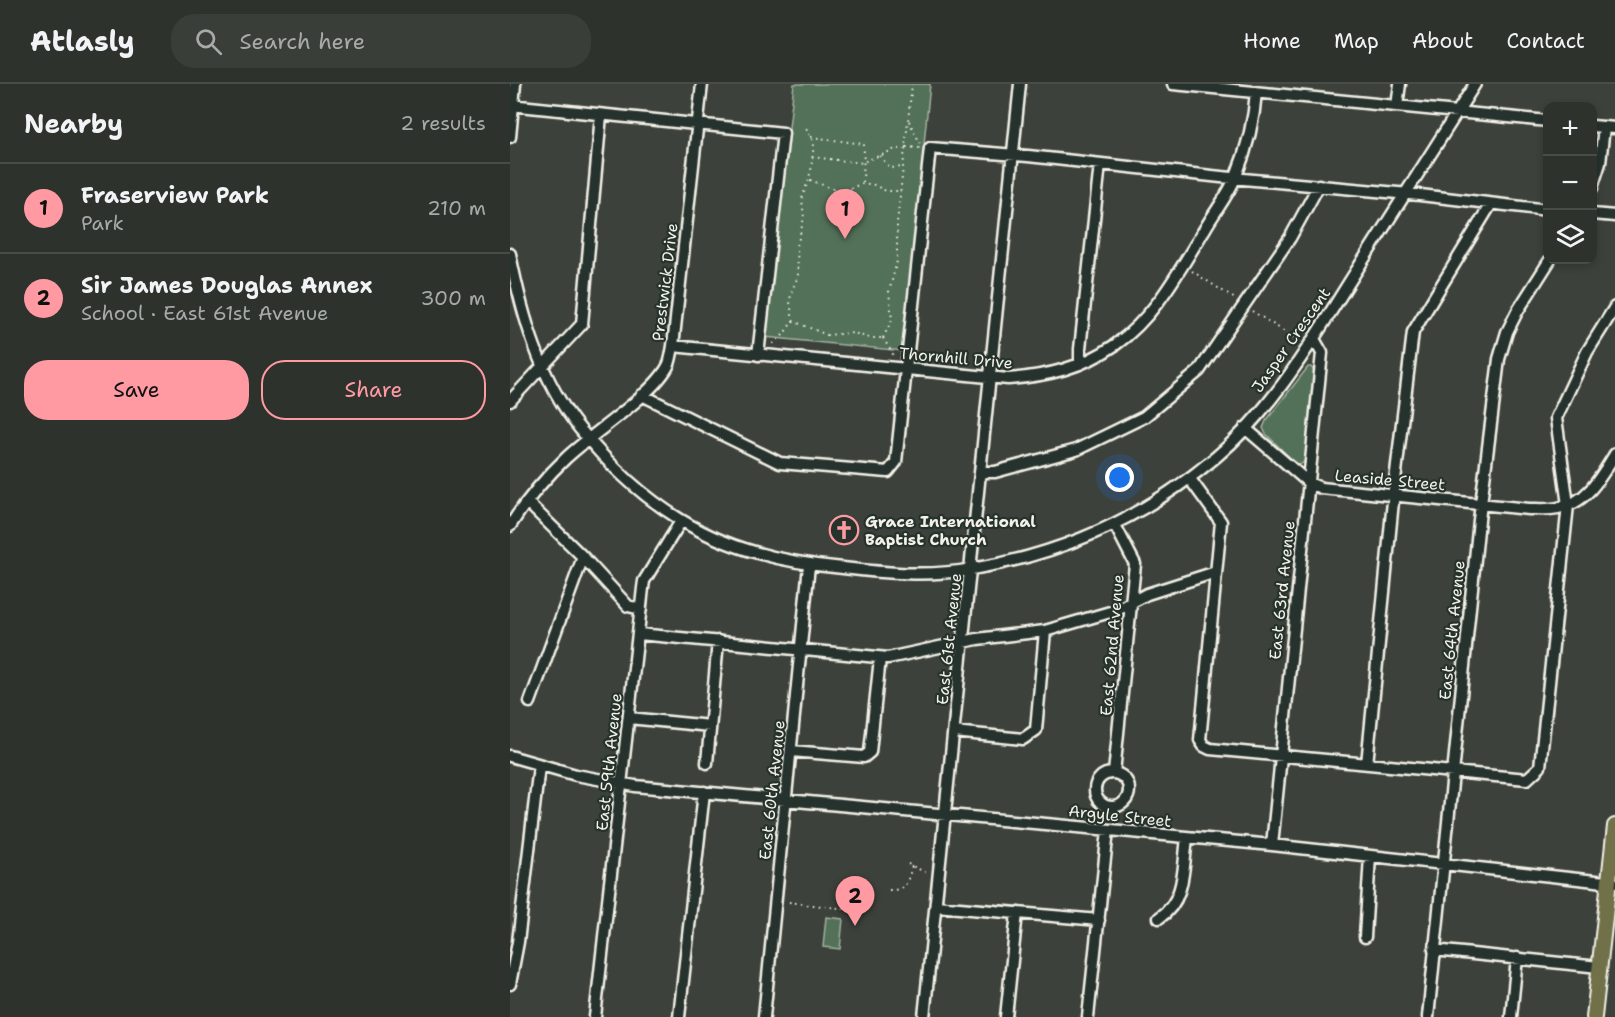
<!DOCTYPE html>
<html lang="en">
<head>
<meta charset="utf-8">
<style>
  body { margin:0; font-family:"Shantell Sans",sans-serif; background:#393e38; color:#f1f3f6 }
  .controls { position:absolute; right:18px; top:18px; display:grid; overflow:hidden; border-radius:12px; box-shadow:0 3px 9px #0003 }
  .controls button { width:54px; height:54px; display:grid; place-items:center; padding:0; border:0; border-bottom:2px solid #484d48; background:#2d322c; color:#f1f3f6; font:30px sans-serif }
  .you { position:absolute; left:610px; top:394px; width:21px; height:21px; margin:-15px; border:4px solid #fff; border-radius:50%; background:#1a73e8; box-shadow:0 0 0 9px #1a73e833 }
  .badge { display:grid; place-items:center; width:39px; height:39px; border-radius:50%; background:#ff9aa2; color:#111; font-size:20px; font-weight:700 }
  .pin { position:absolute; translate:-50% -50px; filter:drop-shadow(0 2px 3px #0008) }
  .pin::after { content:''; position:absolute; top:32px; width:21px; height:18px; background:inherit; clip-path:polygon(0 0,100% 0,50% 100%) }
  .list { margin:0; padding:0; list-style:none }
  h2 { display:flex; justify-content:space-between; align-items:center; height:78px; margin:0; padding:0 24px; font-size:26px }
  h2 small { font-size:20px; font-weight:400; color:#a7aaa9 }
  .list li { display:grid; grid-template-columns:39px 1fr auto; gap:18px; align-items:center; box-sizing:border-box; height:90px; padding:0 24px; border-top:2px solid #484d48 }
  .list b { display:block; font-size:22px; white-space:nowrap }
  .list p { margin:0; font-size:20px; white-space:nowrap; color:#a7aaa9 }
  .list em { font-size:20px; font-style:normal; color:#a7aaa9 }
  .actions { display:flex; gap:12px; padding:18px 24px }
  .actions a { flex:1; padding:14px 0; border:2px solid #ff9aa2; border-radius:24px; text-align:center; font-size:21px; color:#ff9aa2 }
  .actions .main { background:#ff9aa2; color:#111 }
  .icon { flex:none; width:33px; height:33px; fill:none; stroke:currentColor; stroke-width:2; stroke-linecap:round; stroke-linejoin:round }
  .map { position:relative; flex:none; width:1105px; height:933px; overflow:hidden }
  header { display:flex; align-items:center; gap:36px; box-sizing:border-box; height:84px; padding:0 30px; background:#2d322c; border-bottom:2px solid #484d48 }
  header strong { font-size:28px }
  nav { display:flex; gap:33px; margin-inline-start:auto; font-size:21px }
  .search { width:420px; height:54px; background:#393e38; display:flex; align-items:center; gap:15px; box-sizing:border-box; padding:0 21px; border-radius:24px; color:#a7aaa9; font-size:22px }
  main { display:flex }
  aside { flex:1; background:#2d322c }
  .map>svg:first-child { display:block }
</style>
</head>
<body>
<header>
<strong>Atlasly</strong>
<div class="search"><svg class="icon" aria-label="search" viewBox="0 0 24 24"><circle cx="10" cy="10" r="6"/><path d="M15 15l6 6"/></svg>Search here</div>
<nav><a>Home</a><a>Map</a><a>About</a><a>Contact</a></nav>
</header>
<main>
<aside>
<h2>Nearby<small>2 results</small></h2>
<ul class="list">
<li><span class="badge">1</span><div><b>Fraserview Park</b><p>Park</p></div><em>210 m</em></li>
<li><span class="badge">2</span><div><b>Sir James Douglas Annex</b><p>School · East 61st Avenue</p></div><em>300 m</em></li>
</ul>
<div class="actions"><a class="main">Save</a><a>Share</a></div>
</aside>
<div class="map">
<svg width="1105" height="933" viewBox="0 0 1105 933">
  <rect width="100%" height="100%" fill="#3c423b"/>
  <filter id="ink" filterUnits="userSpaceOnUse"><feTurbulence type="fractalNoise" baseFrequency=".0167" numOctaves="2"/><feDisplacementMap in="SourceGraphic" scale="12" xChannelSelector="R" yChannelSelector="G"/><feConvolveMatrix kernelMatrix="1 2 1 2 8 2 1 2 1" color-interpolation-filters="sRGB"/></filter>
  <g filter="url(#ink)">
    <path fill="#537159" stroke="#a4b1a0" stroke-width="1.5" d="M284,0h136l-27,267 -138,-14z
      M798,283h3l3,4 -8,89 -6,5 -5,-2 -29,-29 -3,-6 3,-7z
      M316,833l17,2 -3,30 -17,-2z"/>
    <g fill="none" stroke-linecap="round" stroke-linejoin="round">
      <g stroke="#f4f1e8" stroke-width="15">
        <path id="minor" d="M663,0l375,37
          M0,21l273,28 -25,222
          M887,22l3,-22
          M1082,42l23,2
          M0,53l5,-53
          M1082,104l8,-25 4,-36
          M1082,130l23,2
          M0,170c12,61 30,126 70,175 28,35 63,68 101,91 48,30 106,43 162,48 41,5 87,9 129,1 90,-15 173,-52 244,-112 59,-50 98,-119 139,-184 40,-63 80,-126 120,-189
          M163,262l335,33c39,-3 74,-11 107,-34 41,-29 65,-76 91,-118 10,-17 23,-33 30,-51 11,-27 18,-54 20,-84
          M570,280v-15l20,-185
          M132,311l138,68 108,9 8,-10 34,-314 98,8 193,21 199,18 128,15
          M0,317l72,-77 19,-209
          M735,344l64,55 12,5 208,21c9,0 19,1 29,-1 28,-4 43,-31 57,-54
          M471,388h14l81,-22 68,-33 55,-46 91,-133 29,-53
          M680,395l31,43 -21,218 4,6 6,3 317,30 13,-12 28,-262 -12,-87 31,-66 28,-45
          M17,418l56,55 45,49 13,3
          M0,442c15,-24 35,-48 56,-68 26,-25 89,-64 103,-94 2,-5 3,-12 4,-18l29,-262
          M129,550l249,24 89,-19 68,-8 72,-21 30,-16 69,-22
          M20,618l53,-145
          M119,634l81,8
          M444,648l69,7 13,-9 9,-99
          M281,667l73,6 6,-5 10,-94
          M0,672l66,19 59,11 637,59 342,38
          M197,679l11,-122
          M857,680l28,-283 18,-149 78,-128
          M585 706a17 17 0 1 1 34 0a17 17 0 1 1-34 0Z
          M604,689l21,-209 -20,-39
          M762,761l50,-492 -8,-14
          M426,822l163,14
          M649,834c27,-17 24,-52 28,-80
          M855,853l5,-81
          M924,866l165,17
          M0,900l8,-42 21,-176
          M85,933l48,-429 1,-7 37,-60
          M169,933l25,-225
          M254,933l45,-452
          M414,933l96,-933
          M496,933l11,-104
          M578,933l20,-187
          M918,933l51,-497 20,-161 8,-27 10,-20 33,-52
          M1001,933l6,-59"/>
      </g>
      <g stroke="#f4f1e8" stroke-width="18">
        <path id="major" d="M1084,933l21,-191"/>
      </g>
      <path stroke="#f4f1e8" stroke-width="2" stroke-dasharray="1.5 4.5" stroke-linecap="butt" d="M399,37l11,22
        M301,53l53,7 -1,39
        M396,63l15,1
        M370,72l10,12 14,-1
        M302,73l51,6c5,-4 8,-4 13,-6 13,-3 13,-9 28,-8
        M300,96l23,9h16l14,-6 11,2 12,6h15
        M682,187l43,28
        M742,227l44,28
        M283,237l34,14 27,-2 15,5h14
        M373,254l9,-18 -3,-28 8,-31v-38l15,-139
        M373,254l11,18
        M263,260l10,-9 10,-14 -3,-19 1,-9 7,-17 -1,-30 7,-28 -2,-19 9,-28 3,-28 -8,-15
        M398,780l19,9
        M379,806c19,0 18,-8 23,-24
        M279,818l57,7"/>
      <use href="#minor" stroke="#26332d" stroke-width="10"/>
      <use href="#major" stroke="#70704a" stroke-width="14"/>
    </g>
  </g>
  <defs>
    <g id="church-ring" transform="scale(1.5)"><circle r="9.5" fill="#26332d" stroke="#ff9aa2" stroke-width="1.5"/><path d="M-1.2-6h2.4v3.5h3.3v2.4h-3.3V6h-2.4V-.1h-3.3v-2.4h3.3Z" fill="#ff9aa2"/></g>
  </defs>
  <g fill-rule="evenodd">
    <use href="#church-ring" x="334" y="446"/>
  </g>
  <g text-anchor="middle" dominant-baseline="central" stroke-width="4.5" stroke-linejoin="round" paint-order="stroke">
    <g font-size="16" fill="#f4f1e8" stroke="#26332d">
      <text transform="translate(155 198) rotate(-83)">Prestwick Drive</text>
      <text transform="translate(781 256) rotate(-55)">Jasper Crescent</text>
      <text transform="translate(446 274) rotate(5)">Thornhill Drive</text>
      <text transform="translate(880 396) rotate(5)">Leaside Street</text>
      <text transform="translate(772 506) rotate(-84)">East 63rd Avenue</text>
      <text transform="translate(942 546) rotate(-84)">East 64th Avenue</text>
      <text transform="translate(439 555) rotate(-84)">East 61st Avenue</text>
      <text transform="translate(602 561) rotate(-85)">East 62nd Avenue</text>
      <text transform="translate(99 678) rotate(-84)">East 59th Avenue</text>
      <text transform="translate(262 706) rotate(-84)">East 60th Avenue</text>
      <text transform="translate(610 732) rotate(6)">Argyle Street</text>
    </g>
    <g font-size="16" font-weight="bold" fill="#f4f1e8" stroke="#26332d" text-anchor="start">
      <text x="355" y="437">Grace International<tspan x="355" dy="18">Baptist Church</tspan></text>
    </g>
  </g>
</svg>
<div class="controls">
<button>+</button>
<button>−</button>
<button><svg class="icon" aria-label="layers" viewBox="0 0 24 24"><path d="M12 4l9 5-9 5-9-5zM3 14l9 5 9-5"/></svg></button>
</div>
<div class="you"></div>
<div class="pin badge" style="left:335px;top:155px">1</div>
<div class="pin badge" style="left:345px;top:842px">2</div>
</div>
</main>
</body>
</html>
